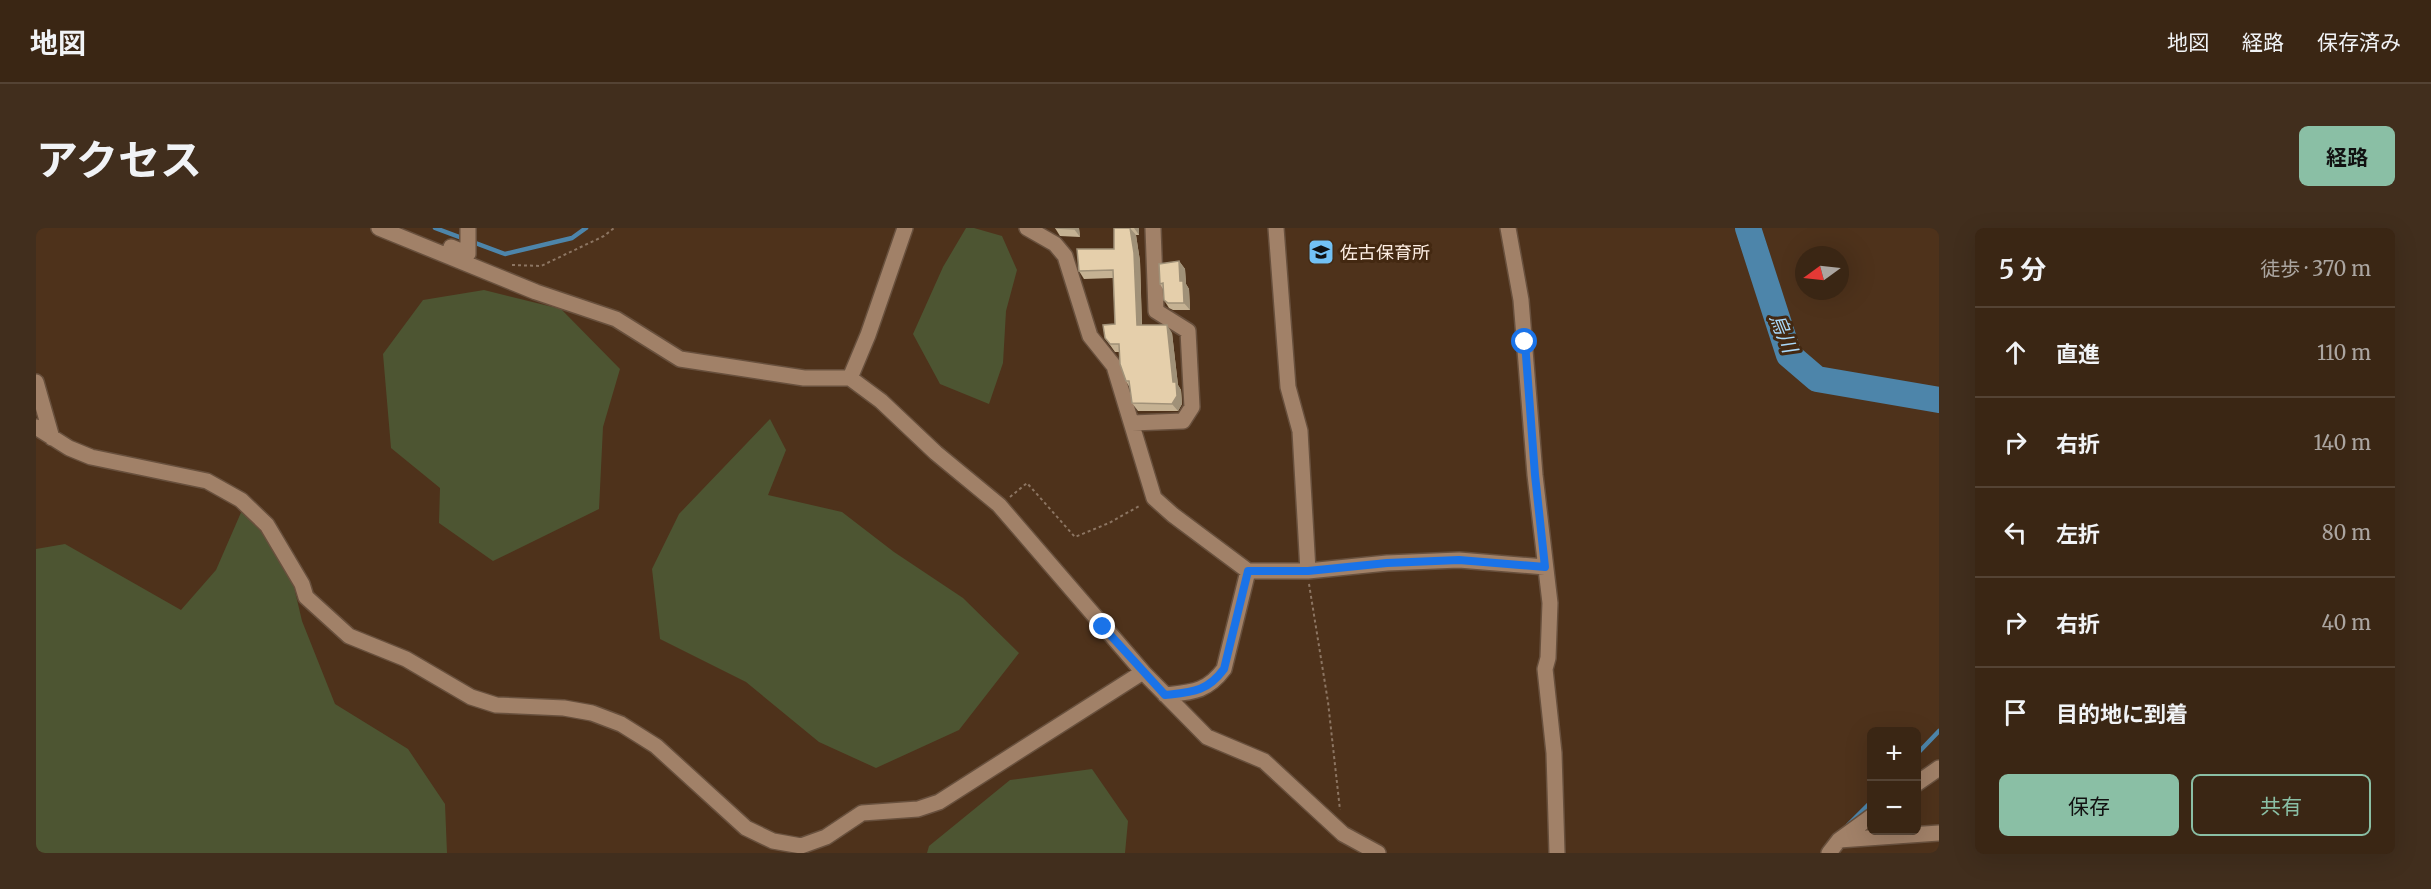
<!DOCTYPE html>
<html lang="ja">
<head>
<meta charset="utf-8">
<style>
  body { margin:0; font-family:Merriweather,"Noto Sans JP",serif; background:#412e1d; color:#f1f3f6 }
  .controls { position:absolute; right:18px; bottom:18px; display:grid; overflow:hidden; border-radius:9px; box-shadow:0 6px 24px #0002 }
  .controls button { width:54px; height:54px; display:grid; place-items:center; padding:0; border:0; border-bottom:2px solid #544334; background:#3a2614; color:#f1f3f6; font:30px sans-serif }
  .compass { position:absolute; left:1759px; top:18px; width:54px; height:54px; border-radius:50%; background:#3a2614; box-shadow:0 6px 24px #0002; rotate:255deg }
  .stop { position:absolute; width:18px; height:18px; margin:-14px; border:4px solid #1a73e8; border-radius:50%; background:#fff }
  .stop.end { background:#1a73e8; border-color:#fff; box-shadow:0 2px 6px #0008 }
  .list { margin:0; padding:0; list-style:none }
  h2 { display:flex; justify-content:space-between; align-items:center; height:78px; margin:0; padding:0 24px; font-size:26px }
  h2 small { font-size:20px; font-weight:400; color:#aba5a0 }
  .list li { display:grid; grid-template-columns:39px 1fr auto; gap:18px; align-items:center; box-sizing:border-box; height:90px; padding:0 24px; border-top:2px solid #544334 }
  .list b { display:block; font-size:22px; white-space:nowrap }
  .list em { font-size:20px; font-style:normal; color:#aba5a0 }
  .actions { display:flex; gap:12px; padding:18px 24px }
  .actions a { flex:1; padding:14px 0; border:2px solid #8abfa5; border-radius:9px; text-align:center; font-size:21px; color:#8abfa5 }
  .actions .main { background:#8abfa5; color:#111 }
  .icon { flex:none; width:33px; height:33px; fill:none; stroke:currentColor; stroke-width:2; stroke-linecap:round; stroke-linejoin:round }
  .map { position:relative; flex:none; width:1903px; height:625px; overflow:hidden; border-radius:9px }
  header { display:flex; align-items:center; gap:36px; box-sizing:border-box; height:84px; padding:0 30px; background:#3a2614; border-bottom:2px solid #544334 }
  header strong { font-size:28px }
  nav { display:flex; gap:33px; margin-inline-start:auto; font-size:21px }
  .intro { display:flex; align-items:center; justify-content:space-between; box-sizing:border-box; height:144px; padding:0 36px }
  h1 { margin:0; font-size:42px }
  .button { padding:15px 27px; border-radius:9px; background:#8abfa5; color:#111; font-size:21px; font-weight:700 }
  main { display:flex; gap:36px; padding:0 36px }
  aside { flex:1; background:#3a2614; border-radius:9px; box-shadow:0 6px 24px #0002 }
  .map>svg:first-child { display:block }
</style>
</head>
<body>
<header>
<strong>地図</strong>
<nav><a>地図</a><a>経路</a><a>保存済み</a></nav>
</header>
<div class="intro"><h1>アクセス</h1><a class="button">経路</a></div>
<main>
<div class="map">
<svg width="1903" height="625" viewBox="0 0 1903 625">
  <rect width="100%" height="100%" fill="#4e321b"/>
  <path fill="#4d5532" d="M930,0h8l28,8 15,34 -11,41 -3,52 -14,41 -49,-20 -27,-50 30,-67z
    M448,62l77,19 59,60 -17,58 -4,82 -106,52 -54,-38 1,-35 -49,-40 -8,-94 40,-54z
    M734,191l16,31 -18,45 74,17 52,40 69,46 56,55 -60,77 -83,38 -57,-26 -73,-60 -86,-43 -8,-70 27,-55z
    M210,273l40,52 16,68 33,83 73,45 37,55 2,49h-411v-304l29,-5 116,66 35,-40z
    M1056,541l36,52 -3,32h-198l2,-7 81,-66z"/>
  <g fill="none" stroke-linecap="round" stroke-linejoin="round">
    <path stroke="#4d85aa" stroke-width="4.5" d="M399,0l70,26 67,-16 14,-10
      M1880,527l23,-24
      M1812,597l24,-24"/>
    <path stroke="#4d85aa" stroke-width="26" d="M1712,0l41,127 28,24 122,21"/>
    <g stroke="#68503d" stroke-width="18">
      <path id="minor" d="M343,0l157,64 80,27 64,40 124,19h46l31,23 55,52 63,52 144,167 64,65 57,24 79,73 35,19
        M991,0l28,16 10,12 25,80 24,30 40,132 19,17 75,56h60l79,-8 72,-3 86,7
        M1240,0l12,159 12,44 8,140
        M1472,0l13,72 14,175 15,128 -2,55 -3,11 9,84 3,100
        M415,19l17,7v-26
        M814,150l18,-43 37,-107
        M0,154l16,56
        M1096,195l51,-2 9,-14 -4,-76 -32,-20 -3,-83
        M0,199l33,21 22,9 116,24 34,19 26,25 35,59 4,13 43,39 57,23 65,38 25,8 68,3 28,5 29,11 35,22 90,82 27,13 28,5 25,-9 36,-24 56,-4 21,-7 204,-130
        M1129,467c27,-3 42,-3 59,-26l24,-98
        M1880,556l23,-16
        M1803,612l100,-7
        M1793,625l10,-13 33,-24"/>
    </g>
    <path stroke="#8c7562" stroke-width="2" stroke-dasharray="3 3" stroke-linecap="butt" d="M476,37l29,1 63,-30 10,-8
      M974,269l17,-14 48,54 34,-14 32,-18
      M1273,356l19,118 12,108"/>
    <use href="#minor" stroke="#a18168" stroke-width="15"/>
  </g>
  <path fill="#c5b293" d="M1019,0h24l1,9 -20,-1z
    M1078,0h25v7h-3l4,26 2,64 30,8 6,52 3,5 1,14 -4,7h-40l-6,-8 -2,-15 -4,-7 -6,-29h-5l-10,-14 10,-14 -2,-46 -29,1 -5,-8 35,-22z
    M1143,33l6,8 1,15 3,5 1,21h-17l-4,-2 -5,-8 -1,-11 -3,-5z"/>
  <path fill="#a09178" d="M1038,0h5l1,9 -6,-8z
    M1094,0l6,7 4,26 2,72 -5,-8z
    M1098,0h5v7z
    M1143,33l6,8 1,15 3,5 1,21 -6,-7 -4,-22z
    M1131,97l5,8 6,52 3,5 1,14 -4,7 -6,-7 1,-22z"/>
  <path fill="#e5cfab" stroke="#a09178" stroke-width="1.5" d="M1020,0h18v1z
    M1078,0h16l4,25 3,72h30l6,57h3l1,14 -5,8 -40,-1 -3,-22h-3l-6,-17 -1,-20h-9l-5,-6 -2,-13 12,-1 -2,-54 -34,1 -2,-22h37z
    M1143,33l1,20h3l1,22h-16l-4,-3 -1,-17 -3,1 -1,-20z"/>
  <g fill="none" stroke-linecap="round" stroke-linejoin="round">
    <path stroke="#1a73e8" stroke-width="8" d="M1067,399l62,68c27,-3 42,-3 59,-26l24,-98h60l79,-8 72,-3 86,7 -10,-92 -10,-133"/>
  </g>
  <defs>
    <g id="school-square" transform="scale(1.35)"><rect x="-9" y="-9" width="18" height="18" rx="4" fill="#72c1f5" stroke="#432811"/><path d="M0-5L7-2L0 1L-7-2ZM-4 1L0 2.5L4 1V4Q0 6-4 4Z" fill="#111"/></g>
  </defs>
  <g fill-rule="evenodd">
    <use href="#school-square" x="1285" y="24"/>
  </g>
  <g text-anchor="middle" dominant-baseline="central" stroke-width="6" stroke-linejoin="round" paint-order="stroke">
    <g font-size="18" fill="#fdeee3" stroke="#432811" text-anchor="start">
      <text x="1304" y="24">佐古保育所</text>
    </g>
    <g font-size="20" font-style="italic" fill="#aad9fa" stroke="#432811">
      <text transform="translate(1748 105) rotate(68)">烏川</text>
    </g>
  </g>
</svg>
<div class="controls">
<button>+</button>
<button>−</button>
</div>
<svg class="compass" viewBox="-18 -18 36 36"><path d="M0-13l5 13h-10z" fill="#e53935"/><path d="M0 13l5-13h-10z" fill="#aba5a0"/></svg>
<div class="stop" style="left:1489px;top:114px"></div>
<div class="stop end" style="left:1067px;top:399px"></div>
</div>
<aside>
<h2>5 分<small>徒歩 · 370 m</small></h2>
<ul class="list">
<li><svg class="icon" aria-label="ahead" viewBox="0 0 24 24"><path d="M12 20V5M6 11l6-6 6 6"/></svg><div><b>直進</b></div><em>110 m</em></li>
<li><svg class="icon" aria-label="right" viewBox="0 0 24 24"><path d="M7 20v-9h11M14 6l5 5-5 5"/></svg><div><b>右折</b></div><em>140 m</em></li>
<li><svg class="icon" aria-label="left" viewBox="0 0 24 24"><path d="M17 20v-9H6M10 6l-5 5 5 5"/></svg><div><b>左折</b></div><em>80 m</em></li>
<li><svg class="icon" aria-label="right" viewBox="0 0 24 24"><path d="M7 20v-9h11M14 6l5 5-5 5"/></svg><div><b>右折</b></div><em>40 m</em></li>
<li><svg class="icon" aria-label="arrive" viewBox="0 0 24 24"><path d="M6 21V4h12l-3 4 3 4H6"/></svg><div><b>目的地に到着</b></div></li>
</ul>
<div class="actions"><a class="main">保存</a><a>共有</a></div>
</aside>
</main>
</body>
</html>
